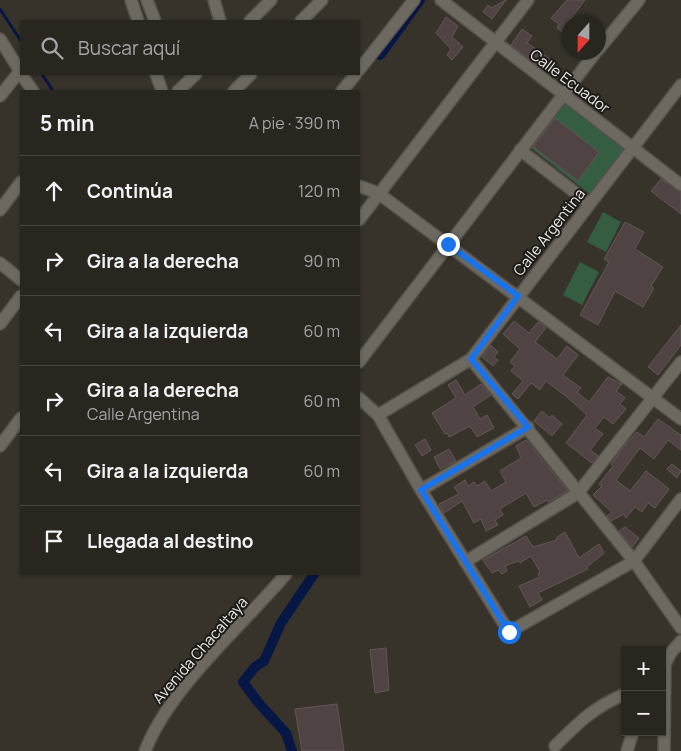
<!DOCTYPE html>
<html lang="es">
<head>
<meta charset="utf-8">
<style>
  body { margin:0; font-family:Manrope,sans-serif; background:#35322d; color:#f1f3f6 }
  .controls { position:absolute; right:15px; bottom:15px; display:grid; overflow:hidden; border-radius:0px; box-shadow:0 1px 4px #0004 }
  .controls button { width:45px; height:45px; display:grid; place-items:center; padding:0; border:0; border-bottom:1px solid #45433e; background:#292620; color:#f1f3f6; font:25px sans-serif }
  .compass { position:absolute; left:561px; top:15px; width:45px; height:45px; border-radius:50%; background:#292620; box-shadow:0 1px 4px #0004; rotate:201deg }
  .stop { position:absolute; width:15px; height:15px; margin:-11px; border:4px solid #1a73e8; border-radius:50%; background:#fff }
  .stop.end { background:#1a73e8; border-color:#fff; box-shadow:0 1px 5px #0008 }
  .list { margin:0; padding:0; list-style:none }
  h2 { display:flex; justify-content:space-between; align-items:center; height:65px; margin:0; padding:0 20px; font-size:21px }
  h2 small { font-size:16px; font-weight:400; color:#a5a5a5 }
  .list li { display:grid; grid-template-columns:32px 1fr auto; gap:15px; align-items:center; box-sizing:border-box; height:70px; padding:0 20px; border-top:1px solid #45433e }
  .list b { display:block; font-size:19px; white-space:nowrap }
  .list p { margin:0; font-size:16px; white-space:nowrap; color:#a5a5a5 }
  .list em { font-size:16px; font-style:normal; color:#a5a5a5 }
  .icon { flex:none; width:28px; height:28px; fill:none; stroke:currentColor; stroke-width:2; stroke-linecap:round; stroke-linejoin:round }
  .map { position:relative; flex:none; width:681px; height:751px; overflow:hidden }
  .search { position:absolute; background:#292620; box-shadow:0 1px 4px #0004; left:20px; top:20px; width:340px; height:55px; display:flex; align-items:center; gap:12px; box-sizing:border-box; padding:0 18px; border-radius:0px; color:#a5a5a5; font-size:19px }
  .panel { position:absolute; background:#292620; box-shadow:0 1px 4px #0004; left:20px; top:90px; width:340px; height:485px; border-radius:0px }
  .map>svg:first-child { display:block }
</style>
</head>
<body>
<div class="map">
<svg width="681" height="751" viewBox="0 0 681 751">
  <rect width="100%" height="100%" fill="#37332b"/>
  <path fill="#355d42" d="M566,102l61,48 -36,45 -60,-47z
    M603,212l18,10 -15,30 -19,-10z
    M580,262l19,10 -17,33 -19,-10z"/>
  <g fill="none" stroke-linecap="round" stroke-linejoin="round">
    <path stroke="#061645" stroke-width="3" d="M0,9l21,32
      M42,74l11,17"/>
    <path stroke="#061645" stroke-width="10" d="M380,55l40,-55
      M292,751l-6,-18 -29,-32 -14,-19 12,-15 9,-6 17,-38 33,-49"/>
  </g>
  <path fill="#4f4443" stroke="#635756" d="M506,0l-14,19 -9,-7 5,-7 3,3z
    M567,0h18l-17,22v7l-3,5 -8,-6 2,-4 -8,-6z
    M446,17l12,9 -6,11 11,10 -11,13 -5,-5 4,-6 -15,-16z
    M522,29l10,7 -5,7 23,16 -8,10 -31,-24z
    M555,118l44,34 -21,29 -45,-34z
    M661,179l20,13v22l-30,-23z
    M625,222l19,10 -9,17 28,18 -12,19 3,2 -11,19 -28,-16 -17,34 -18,-10 29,-53 -5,-3z
    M514,321l15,12 9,-11 8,6 -11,14 22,17 10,-13 11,9 -15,20 18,13 -4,4 12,10 19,-25 14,7 -6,7 9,7 -5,6 6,5 -13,15 -9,-7 -9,11 8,6 -13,16 8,6 -6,7 -26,-20 21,-28 -20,-18 -21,-16 -6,9 -9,-7 -13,16 -6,-5 11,-13 -12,-10 4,-5 -5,-4 10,-13 -17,-15z
    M681,325v20l-23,30 -10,-8z
    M491,345l7,7 -4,5 4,3 -5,6 -11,-9z
    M456,380l9,15 16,-11 10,11 -18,12 7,12 7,-4 7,13 -17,9 -7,-11 -21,11 -2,-4 -2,1 -13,-21 24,-15 -8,-13z
    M542,411l8,7 2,-3 10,9 -10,12 -18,-15z
    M658,419l23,16v15l-13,-10 -14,19 -14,-11 -24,32 14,11 16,-20 23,18 -14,19 -7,-5 -6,9 -7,-5 -9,11 -2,-4 -13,7 -4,-5 5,-4 -19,-17 9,-9 -3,-2 14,-18 -2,-2 14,-19 12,-13 7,5z
    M425,439l6,11 -9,6 -7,-11z
    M526,440l42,51 -20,11 -1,-2 -13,7 -8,-14 -26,16 3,6 -8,5 3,5 -12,6 -5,-12 -7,4 -12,-22 -18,12 -5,-9 20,-10 -5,-7 11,-7 3,6 6,-4 3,4 8,-5 6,10 15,-9 -6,-11 21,-13 -5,-12z
    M449,449l7,12 -16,8 -6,-12z
    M672,464l9,7 -4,7 -10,-9z
    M625,527l14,11 -7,9 -13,-16z
    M565,532l14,26 20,-14 5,9 -17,14 1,2 -50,24 4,7 -12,7 -11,-21 21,-9 -2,-3 2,-2 -9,-16 -11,7 -2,-2 -13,5 2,5 -5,3 -4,-4 -6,3 -9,-13 43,-24 7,11 24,-7 -1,-2z
    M386,648l3,42 -14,3 -5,-43z
    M337,704l7,47h-42l-7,-42z"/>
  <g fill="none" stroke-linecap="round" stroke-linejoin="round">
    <g stroke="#54504a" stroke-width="14">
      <path id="minor" d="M131,0l7,21
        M147,0l8,21
        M214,0l6,21
        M441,0l240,185
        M250,21l21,-21
        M301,21l21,-21
        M0,39l21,34
        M598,50l41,-50
        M359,70l55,-70
        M21,74l12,17
        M156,74l6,17
        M178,91l18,-17
        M234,91l17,-17
        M342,91l14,-17
        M0,96l20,-25
        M520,150l70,54
        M359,186l19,7 303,226
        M0,210l21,-28
        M359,220l169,-220
        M0,263l21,17
        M0,324l21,-28
        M471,359l163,202 47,67
        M359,362l237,-310
        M359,398l19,17 43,75 88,142 125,-71 47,-62
        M378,415l93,-56 210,-274
        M0,446l21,-28
        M421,490l107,-63
        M465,562l113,-69 103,-131
        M555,746c24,-24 39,-39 70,-52
        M145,751c25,-64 96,-124 141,-177
        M627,751l6,-19
        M664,751l1,-87 5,-10 11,-13"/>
    </g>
    <use href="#minor" stroke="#6d6960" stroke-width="11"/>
  </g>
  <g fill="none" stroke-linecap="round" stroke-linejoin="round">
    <path stroke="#1a73e8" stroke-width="6" d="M448,244l70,52 -47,63 57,68 -107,63 88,142"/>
  </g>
  <g text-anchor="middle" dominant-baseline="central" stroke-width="4" stroke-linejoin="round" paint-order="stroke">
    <g font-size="15" fill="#ebe8e3" stroke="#1d1b18">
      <text transform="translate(570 81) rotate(37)">Calle Ecuador</text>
      <text transform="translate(549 232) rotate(-52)">Calle Argentina</text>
      <text transform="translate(200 650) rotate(-49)">Avenida Chacaltaya</text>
    </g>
  </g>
</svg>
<div class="controls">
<button>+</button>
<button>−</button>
</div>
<svg class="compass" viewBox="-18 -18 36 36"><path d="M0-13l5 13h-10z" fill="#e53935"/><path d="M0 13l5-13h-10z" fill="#a5a5a5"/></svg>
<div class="stop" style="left:509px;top:632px"></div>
<div class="stop end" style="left:448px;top:244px"></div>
<div class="search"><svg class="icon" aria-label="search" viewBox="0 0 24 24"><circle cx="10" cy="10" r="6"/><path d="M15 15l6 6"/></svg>Buscar aquí</div>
<section class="panel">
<h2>5 min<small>A pie · 390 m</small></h2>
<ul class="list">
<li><svg class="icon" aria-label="ahead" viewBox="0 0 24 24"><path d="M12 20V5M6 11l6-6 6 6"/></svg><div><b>Continúa</b></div><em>120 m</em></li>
<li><svg class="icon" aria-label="right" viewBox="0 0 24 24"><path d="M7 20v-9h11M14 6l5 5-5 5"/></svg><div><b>Gira a la derecha</b></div><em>90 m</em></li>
<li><svg class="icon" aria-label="left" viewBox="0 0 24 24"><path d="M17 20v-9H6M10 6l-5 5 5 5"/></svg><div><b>Gira a la izquierda</b></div><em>60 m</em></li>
<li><svg class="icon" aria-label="right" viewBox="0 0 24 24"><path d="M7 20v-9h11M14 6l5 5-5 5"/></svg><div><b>Gira a la derecha</b><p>Calle Argentina</p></div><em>60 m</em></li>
<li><svg class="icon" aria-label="left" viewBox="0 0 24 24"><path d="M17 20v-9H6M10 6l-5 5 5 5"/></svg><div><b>Gira a la izquierda</b></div><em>60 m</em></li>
<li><svg class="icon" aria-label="arrive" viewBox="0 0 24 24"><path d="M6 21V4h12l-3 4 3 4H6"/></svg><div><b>Llegada al destino</b></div></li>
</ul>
</section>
</div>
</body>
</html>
